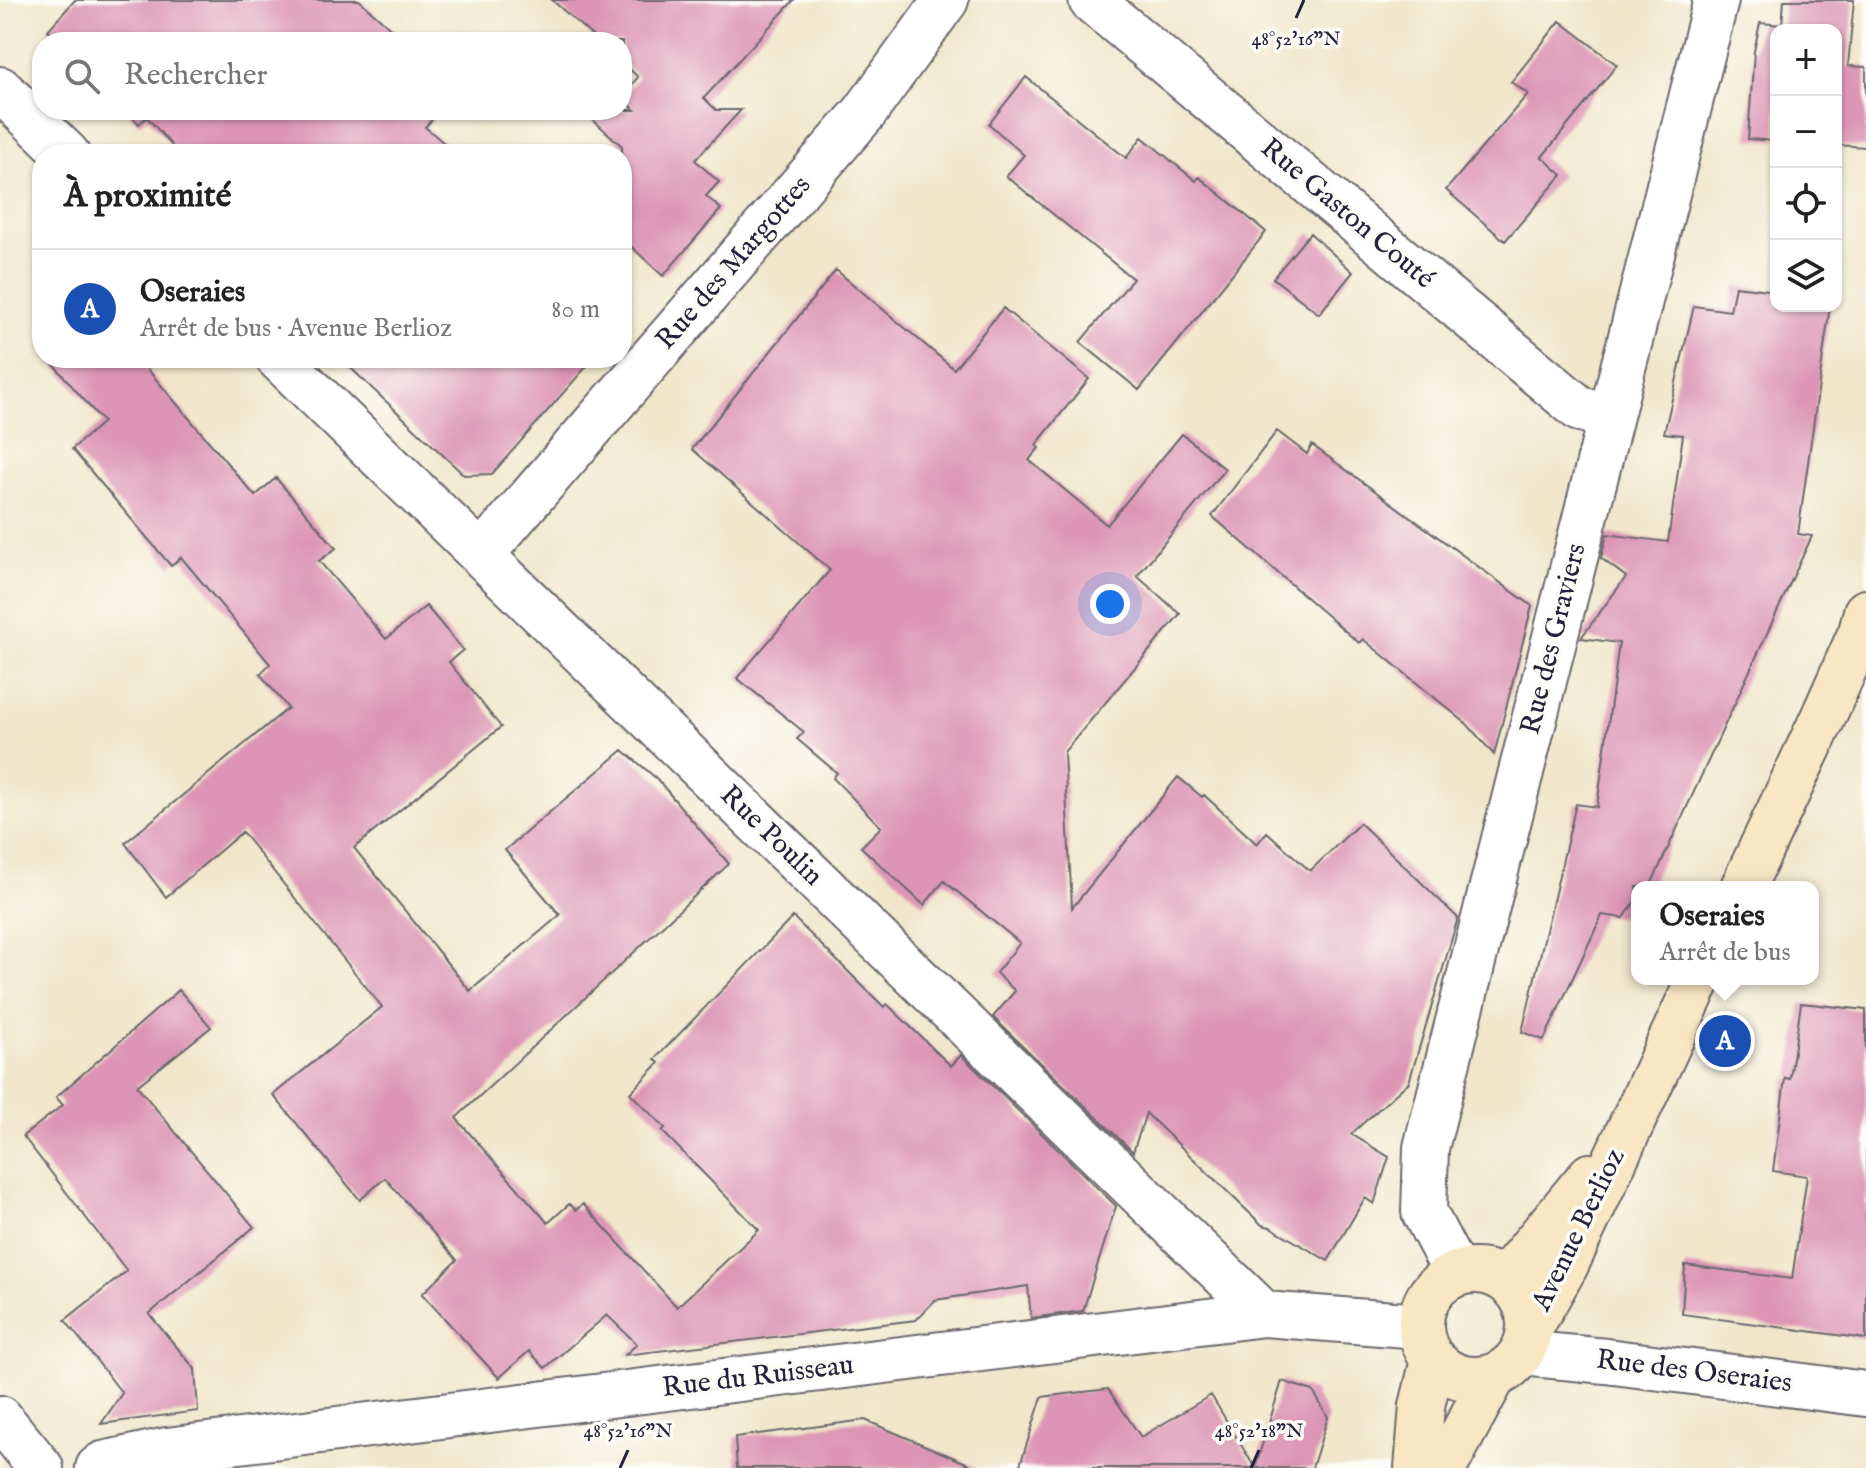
<!DOCTYPE html>
<html lang="fr">
<head>
<meta charset="utf-8">
<style>
  body { margin:0; font-family:"IM FELL English",serif; background:#f2f2f2; color:#222 }
  .controls { position:absolute; right:24px; top:24px; display:grid; overflow:hidden; border-radius:16px; box-shadow:0 2px 6px #0004 }
  .controls button { width:72px; height:72px; display:grid; place-items:center; padding:0; border:0; border-bottom:2px solid #e0e0e0; background:#fff; color:#222; font:40px sans-serif }
  .you { position:absolute; left:1110px; top:604px; width:28px; height:28px; margin:-20px; border:6px solid #fff; border-radius:50%; background:#1a73e8; box-shadow:0 0 0 12px #1a73e833 }
  .badge { display:grid; place-items:center; width:52px; height:52px; border-radius:50%; background:#1a73e8; color:#fff; font-size:26px; font-weight:700 }
  .pin { position:absolute; translate:-50% -50%; border:4px solid #fff; box-shadow:0 2px 8px #0006 }
  .popup { position:absolute; left:1631px; top:881px; width:188px; height:104px; box-sizing:border-box; display:grid; place-content:center; border-radius:16px; background:#fff; filter:drop-shadow(0 2px 6px #0005); font-size:26px; white-space:nowrap; color:#767676 }
  .popup b { font-size:30px; color:#222 }
  .popup::after { content:''; position:absolute; left:50%; top:100%; margin-left:-16px; border:16px solid transparent; border-top-color:#fff }
  .list { margin:0; padding:0; list-style:none }
  h2 { display:flex; justify-content:space-between; align-items:center; height:104px; margin:0; padding:0 32px; font-size:34px }
  h2 small { font-size:26px; font-weight:400; color:#767676 }
  .list li { display:grid; grid-template-columns:52px 1fr auto; gap:24px; align-items:center; box-sizing:border-box; height:120px; padding:0 32px; border-top:2px solid #e0e0e0 }
  .list b { display:block; font-size:30px; white-space:nowrap }
  .list p { margin:0; font-size:26px; white-space:nowrap; color:#767676 }
  .list em { font-size:26px; font-style:normal; color:#767676 }
  .icon { flex:none; width:44px; height:44px; fill:none; stroke:currentColor; stroke-width:2; stroke-linecap:round; stroke-linejoin:round }
  .map { position:relative; flex:none; width:1866px; height:1468px; overflow:hidden }
  .search { position:absolute; background:#fff; box-shadow:0 2px 6px #0004; left:32px; top:32px; width:600px; height:88px; display:flex; align-items:center; gap:20px; box-sizing:border-box; padding:0 28px; border-radius:32px; color:#767676; font-size:30px }
  .panel { position:absolute; background:#fff; box-shadow:0 2px 6px #0004; left:32px; top:144px; width:600px; height:224px; border-radius:32px }
  .map>svg:first-child { display:block }
</style>
</head>
<body>
<div class="map">
<svg width="1866" height="1468" viewBox="0 0 1866 1468">
  <rect width="100%" height="100%" fill="#fdfcf7"/>
  <filter id="ink" filterUnits="userSpaceOnUse"><feTurbulence type="fractalNoise" baseFrequency=".0125" numOctaves="2"/><feDisplacementMap in="SourceGraphic" scale="16" xChannelSelector="R" yChannelSelector="G"/><feConvolveMatrix kernelMatrix="1 2 1 2 8 2 1 2 1" color-interpolation-filters="sRGB"/></filter>
  <filter id="wash" filterUnits="userSpaceOnUse"><feTurbulence type="fractalNoise" baseFrequency=".006" numOctaves="4" result="noise"/><feDisplacementMap in="SourceGraphic" scale="32" xChannelSelector="R" yChannelSelector="G"/><feGaussianBlur stdDeviation="1.8" result="paint"/><feColorMatrix in="noise" values="0 0 0 0 0 0 0 0 0 0 0 0 0 0 0 0 0 1.4 0 .05"/><feComposite in="paint" operator="in"/></filter>
  <g filter="url(#wash)">
    <rect width="100%" height="100%" fill="#f1e6ca"/>
    <g id="blocks">
      <path fill="#dc95b4" d="M75,0h284l47,42h-347l-11,-12z
        M552,0h242l-90,98 12,12h25l-46,50 24,22 -13,14 15,13 -58,67 -41,-38v-92l-40,-36h53l-13,-13 16,-20 -16,-15v-20h-23z
        M1784,0h70l-6,66 18,1v80l-30,-2v-115h-60v111l-28,-2 6,-88 6,-28 22,2z
        M1560,21l57,44 -75,92 20,18 -57,66 -59,-51 82,-96 -17,-12z
        M1026,77l100,81 16,-21 54,44 3,-4 67,55 -127,158 -59,-48 53,-63 -127,-103 18,-21 -35,-31z
        M125,110h316l-16,17 32,27h-278l-32,-37 -8,7z
        M1310,233l43,39 -34,42 -46,-36z
        M836,270l118,99 49,-61 86,71 -53,66 3,3 -10,12 78,65 75,-91 43,35 -88,107 43,38 -116,138 8,156 106,-131 24,20 2,-2 53,49 10,-12 43,39 50,-48 98,95 -49,164 -58,52 38,23 -15,47 -9,-6 -37,63 -58,-34 -8,-2 -116,-112 -13,39 -140,-135 22,-26 -19,-18 24,-30 -76,-62 -20,24 -63,-58 20,-20 -48,-49 4,-5 -40,-34 7,-7 -67,-54 93,-108 -138,-121z
        M1735,286l41,5v15h54l-32,228 14,2 -162,351h-13v11l-13,20 -22,-3 -58,125 -22,-8 54,-228 21,3 22,-164 -38,-5 45,-61 -25,-19 6,-24 61,8 15,-107 -19,-2 30,-127 36,5z
        M48,358h90l117,138 21,-18 60,70 -17,13 67,78 40,-33 37,44 -14,12 52,65 -147,121 116,143 90,-76 -55,-65 118,-100 34,29 72,85 -273,254 92,105 21,-19 7,6 7,-6 94,103 82,-77 -97,-99 3,-3 -35,-35 29,-30 -4,-4 138,-142 91,90 3,-3 64,62 10,-11 155,151 -33,105 -52,7 -3,-32 -93,14 -19,20 -291,35 12,-11 -30,-29 -62,53 -16,-17 -30,27 -77,-84 35,-34 -72,-82 -25,22 -87,-105 109,-88 -140,-175 -76,65 -41,-54 163,-135 -28,-34 10,-10 -89,-107 -10,9 -99,-117 31,-27z
        M340,358h254l-102,116 -28,1z
        M1277,431l30,23 5,-9 220,161 -38,149 -26,-30 -105,-86 -4,4 -147,-127z
        M179,990l32,37 -74,59 117,141 -105,87 46,55 3,42 -97,13 21,-31 -57,-73 62,-49 -104,-135 40,-31 -7,-8z
        M1801,1003l65,7v329l-184,-25 3,-49 107,14 15,-103 -34,-5 12,-93 5,1z
        M1282,1381l31,10 15,26 -16,51h-57z
        M1108,1389l33,48 70,-42 44,73h-236l23,-71z
        M865,1420l113,48h-241l-2,-31z"/>
    </g>
  </g>
  <g filter="url(#ink)">
    <use href="#blocks" fill-opacity="0" stroke="#6a676d" stroke-width="2"/>
    <g fill="none" stroke-linecap="round" stroke-linejoin="round">
      <g stroke="#6a676d" stroke-width="48">
        <path id="street" d="M1091,0l489,409 30,7
          M0,89l67,65
          M278,358l986,956
          M481,555l384,-443 81,-112
          M1456,1273l-32,-61 2,-64 290,-1148
          M1522,1353l84,8 260,33
          M0,1418l41,50
          M98,1468l5,-4 64,-14 1097,-136 156,12"/>
      </g>
      <g stroke="#6a676d" stroke-width="48">
        <path id="secondary" d="M1743,887l78,-165 40,-90 5,-20
          M1421 1325a54 54 0 1 1 108 0a54 54 0 1 1-108 0Z
          M1505,1279l85,-103
          M1529,1330l37,-65 133,-286
          M1417,1468l5,-62 11,-46
          M1444,1468l50,-92"/>
      </g>
      <use href="#street" stroke="#fff" stroke-width="44"/>
      <use href="#secondary" stroke="#f9e7c3" stroke-width="44"/>
    </g>
  </g>
  <path fill="none" stroke="#22223b" stroke-width="3" d="M1296,18l8,-18M620,1468l8,-18M1251,1468l8,-18"/>
  <g text-anchor="middle" dominant-baseline="central" stroke-width="7" stroke-linejoin="round" paint-order="stroke">
    <g font-size="28" fill="#22223b" stroke="#fdfcf7">
      <text transform="translate(1347 214) rotate(40)">Rue Gaston Couté</text>
      <text transform="translate(734 263) rotate(-49)">Rue des Margottes</text>
      <text transform="translate(1554 639) rotate(-76)">Rue des Graviers</text>
      <text transform="translate(771 836) rotate(44)">Rue Poulin</text>
      <text transform="translate(1579 1230) rotate(-64)">Avenue Berlioz</text>
      <text transform="translate(1694 1372) rotate(7)">Rue des Oseraies</text>
      <text transform="translate(758 1377) rotate(-7)">Rue du Ruisseau</text>
    </g>
  </g>
  <g font-size="20" text-anchor="middle" fill="#22223b" stroke="#fdfcf7" stroke-width="7" stroke-linejoin="round" paint-order="stroke">
    <text x="1296" y="45">48°52'16"N</text>
    <text x="1259" y="1437">48°52'18"N</text>
    <text x="628" y="1437">48°52'16"N</text>
  </g>
</svg>
<div class="controls">
<button>+</button>
<button>−</button>
<button><svg class="icon" aria-label="locate" viewBox="0 0 24 24"><circle cx="12" cy="12" r="6"/><path d="M12 2v4M12 18v4M2 12h4M18 12h4"/></svg></button>
<button><svg class="icon" aria-label="layers" viewBox="0 0 24 24"><path d="M12 4l9 5-9 5-9-5zM3 14l9 5 9-5"/></svg></button>
</div>
<div class="you"></div>
<div class="pin badge" style="left:1725px;top:1041px;background:#1a4fb4">A</div>
<div class="popup"><b>Oseraies</b>Arrêt de bus</div>
<div class="search"><svg class="icon" aria-label="search" viewBox="0 0 24 24"><circle cx="10" cy="10" r="6"/><path d="M15 15l6 6"/></svg>Rechercher</div>
<section class="panel">
<h2>À proximité<small></small></h2>
<ul class="list">
<li><span class="badge" style="background:#1a4fb4">A</span><div><b>Oseraies</b><p>Arrêt de bus · Avenue Berlioz</p></div><em>80 m</em></li>
</ul>
</section>
</div>
</body>
</html>
